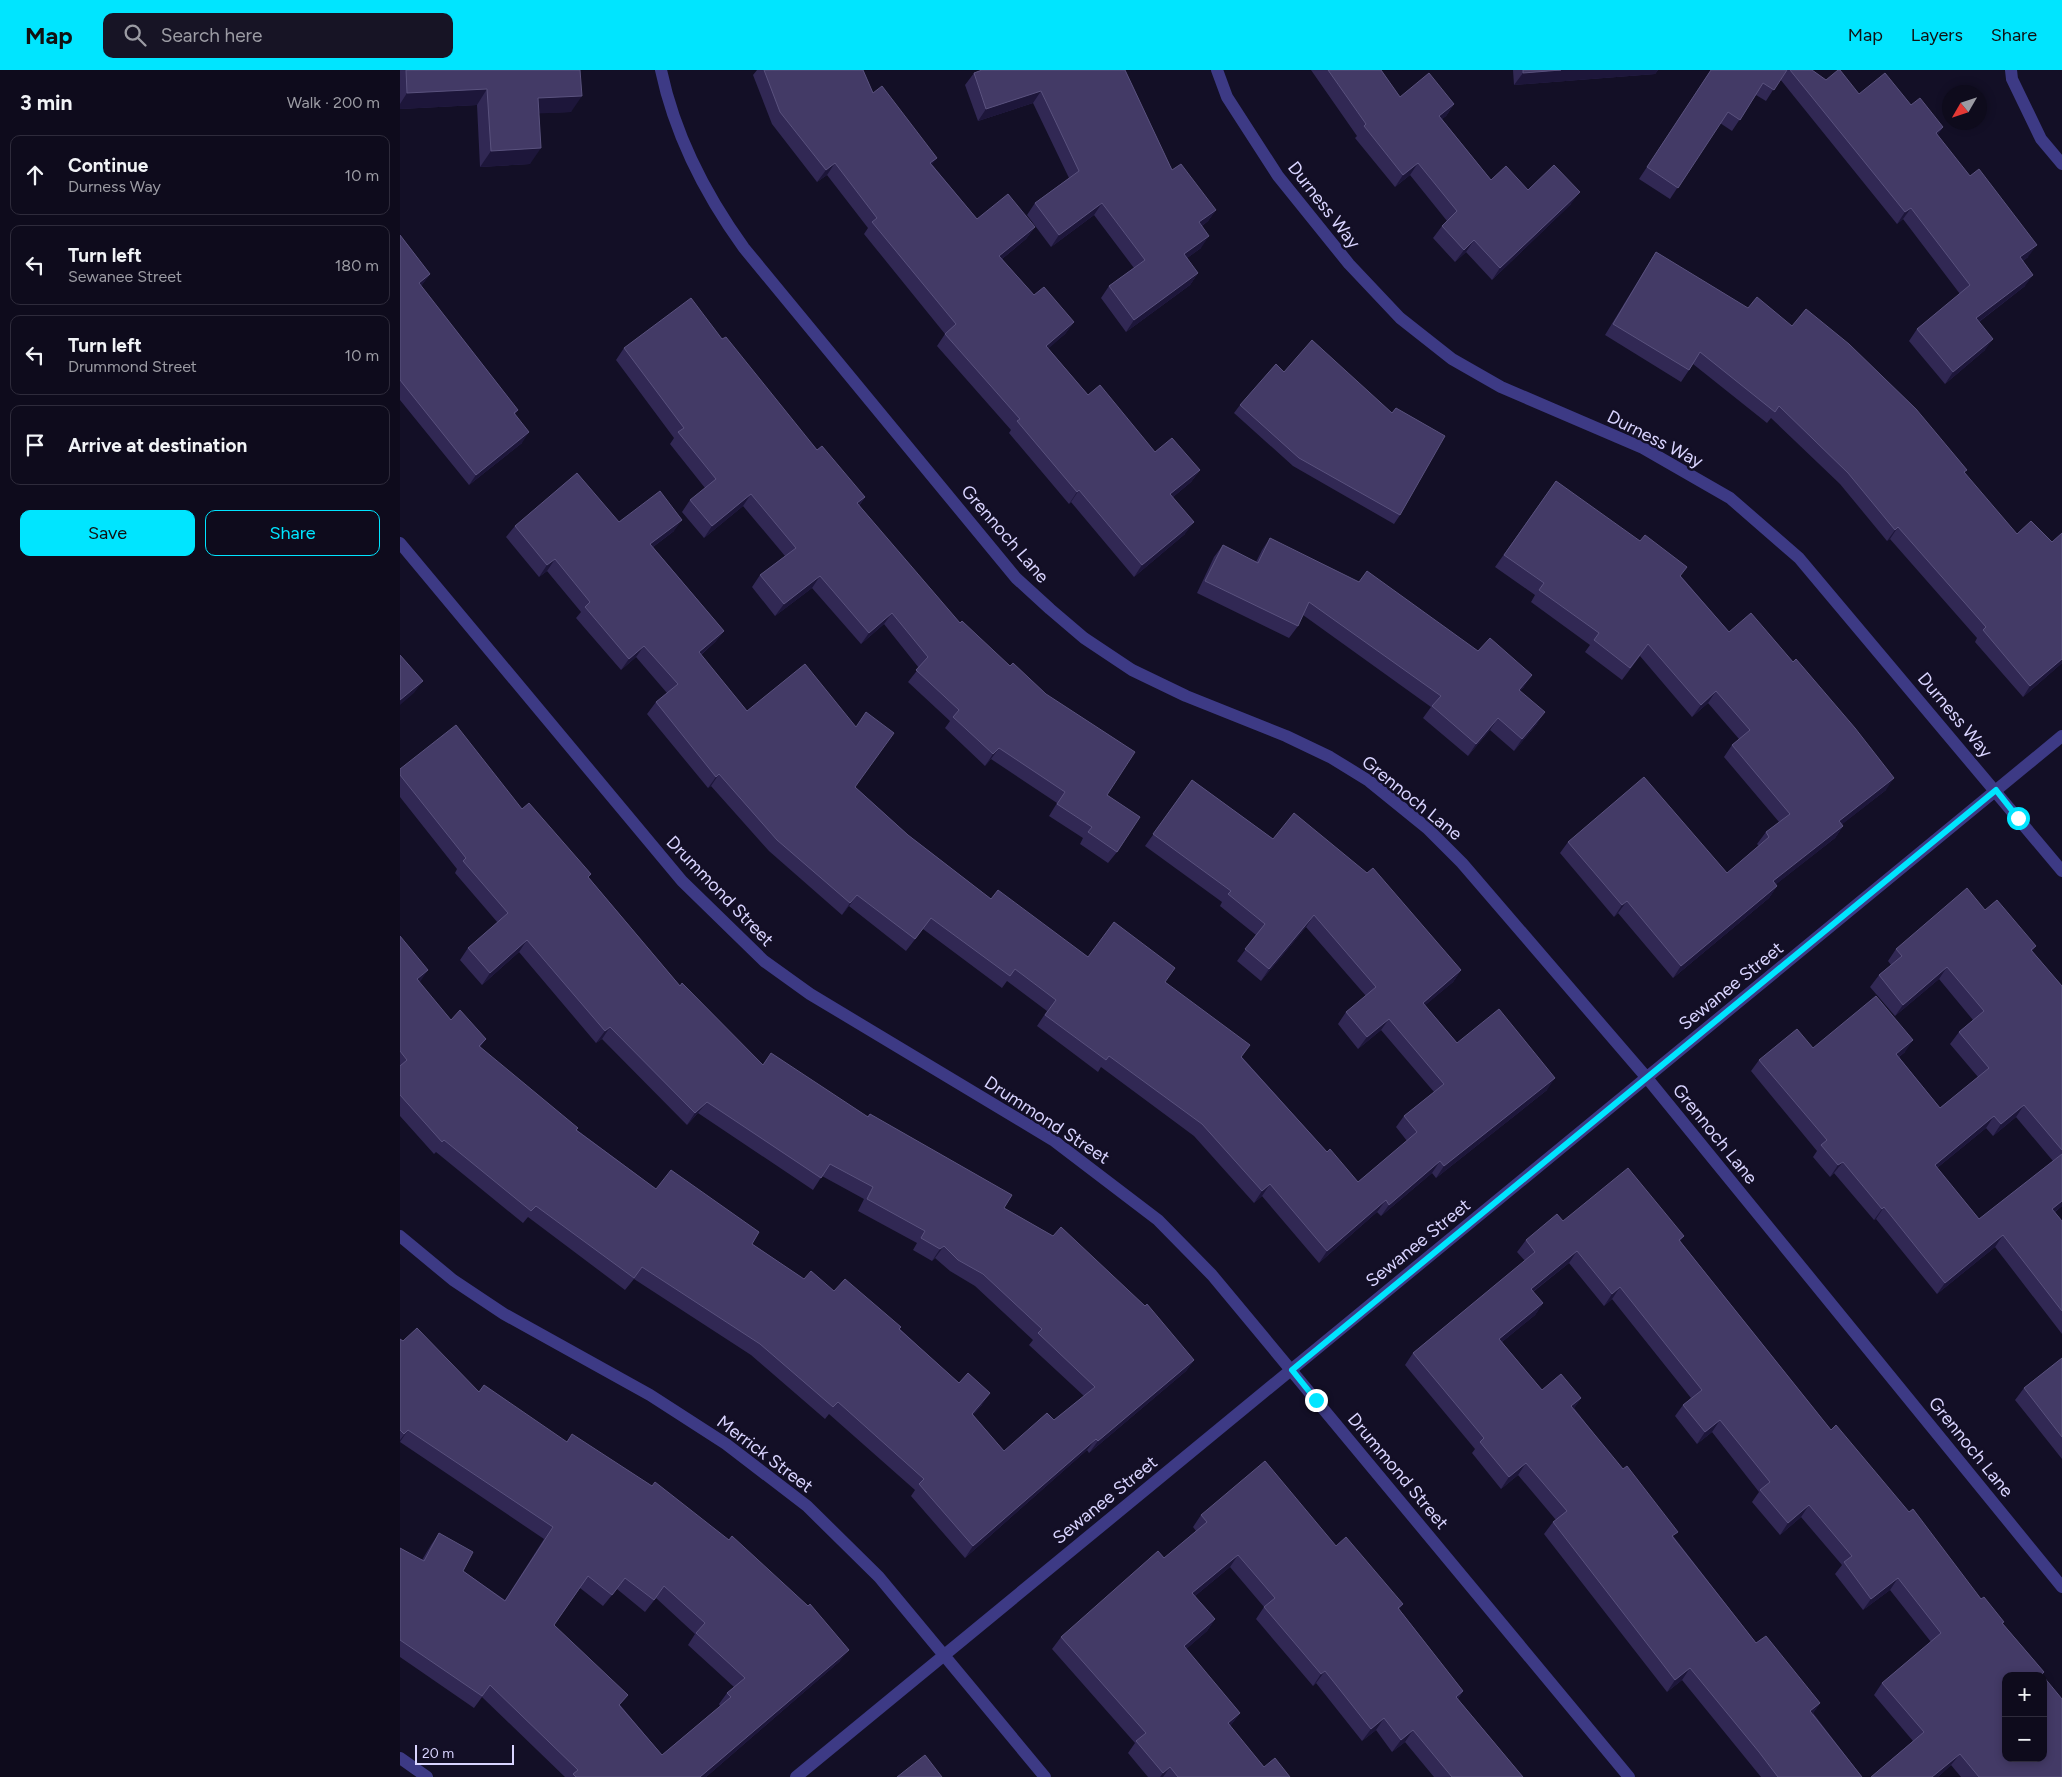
<!DOCTYPE html>
<html lang="en">
<head>
<meta charset="utf-8">
<style>
  body { margin:0; font-family:Figtree,sans-serif; background:#171425; color:#f1f3f6 }
  .controls { position:absolute; right:15px; bottom:15px; display:grid; overflow:hidden; border-radius:10px; box-shadow:0 2px 8px #0003 }
  .controls button { width:45px; height:45px; display:grid; place-items:center; padding:0; border:0; border-bottom:1px solid #2e2b3b; background:#0e0b1c; color:#f1f3f6; font:25px sans-serif }
  .compass { position:absolute; left:1542px; top:15px; width:45px; height:45px; border-radius:50%; background:#0e0b1c; box-shadow:0 2px 8px #0003; rotate:231deg }
  .scale { position:absolute; left:15px; bottom:12px; width:99px; box-sizing:border-box; padding-left:5px; border:2px solid #d9d4ff; border-top:0; font-size:14px; line-height:18px; white-space:nowrap; color:#d9d4ff; -webkit-text-stroke:4px #130f26; paint-order:stroke }
  .stop { position:absolute; width:15px; height:15px; margin:-11px; border:4px solid #00e5ff; border-radius:50%; background:#fff }
  .stop.end { background:#00e5ff; border-color:#fff; box-shadow:0 1px 5px #0008 }
  .list { margin:0; padding:0; list-style:none }
  h2 { display:flex; justify-content:space-between; align-items:center; height:65px; margin:0; padding:0 20px; font-size:21px }
  h2 small { font-size:16px; font-weight:400; color:#9b9ba3 }
  .list li { display:grid; grid-template-columns:32px 1fr auto; gap:15px; align-items:center; box-sizing:border-box; height:80px; margin:0 10px 10px; padding:0 10px; border:1px solid #2e2b3b; border-radius:10px }
  .list b { display:block; font-size:19px; white-space:nowrap }
  .list p { margin:0; font-size:16px; white-space:nowrap; color:#9b9ba3 }
  .list em { font-size:16px; font-style:normal; color:#9b9ba3 }
  .actions { display:flex; gap:10px; padding:15px 20px }
  .actions a { flex:1; padding:11px 0; border:1px solid #00e5ff; border-radius:10px; text-align:center; font-size:18px; color:#00e5ff }
  .actions .main { background:#00e5ff; color:#111 }
  .icon { flex:none; width:28px; height:28px; fill:none; stroke:currentColor; stroke-width:2; stroke-linecap:round; stroke-linejoin:round }
  .map { position:relative; flex:none; width:1662px; height:1707px; overflow:hidden }
  header { display:flex; align-items:center; gap:30px; box-sizing:border-box; height:70px; padding:0 25px; background:#00e5ff; color:#111 }
  header strong { font-size:24px }
  nav { display:flex; gap:28px; margin-inline-start:auto; font-size:18px }
  .search { width:350px; height:45px; background:#171425; display:flex; align-items:center; gap:12px; box-sizing:border-box; padding:0 18px; border-radius:10px; color:#9b9ba3; font-size:19px }
  main { display:flex }
  aside { flex:1; background:#0e0b1c }
  .map>svg:first-child { display:block }
</style>
</head>
<body>
<header>
<strong>Map</strong>
<div class="search"><svg class="icon" aria-label="search" viewBox="0 0 24 24"><circle cx="10" cy="10" r="6"/><path d="M15 15l6 6"/></svg>Search here</div>
<nav><a>Map</a><a>Layers</a><a>Share</a></nav>
</header>
<main>
<aside>
<h2>3 min<small>Walk · 200 m</small></h2>
<ul class="list">
<li><svg class="icon" aria-label="ahead" viewBox="0 0 24 24"><path d="M12 20V5M6 11l6-6 6 6"/></svg><div><b>Continue</b><p>Durness Way</p></div><em>10 m</em></li>
<li><svg class="icon" aria-label="left" viewBox="0 0 24 24"><path d="M17 20v-9H6M10 6l-5 5 5 5"/></svg><div><b>Turn left</b><p>Sewanee Street</p></div><em>180 m</em></li>
<li><svg class="icon" aria-label="left" viewBox="0 0 24 24"><path d="M17 20v-9H6M10 6l-5 5 5 5"/></svg><div><b>Turn left</b><p>Drummond Street</p></div><em>10 m</em></li>
<li><svg class="icon" aria-label="arrive" viewBox="0 0 24 24"><path d="M6 21V4h12l-3 4 3 4H6"/></svg><div><b>Arrive at destination</b></div></li>
</ul>
<div class="actions"><a class="main">Save</a><a>Share</a></div>
</aside>
<div class="map">
<svg width="1662" height="1707" viewBox="0 0 1662 1707">
  <rect width="100%" height="100%" fill="#130f26"/>
  <g fill="none" stroke-linecap="round" stroke-linejoin="round">
    <path stroke="#3d3a85" stroke-width="12" d="M261,0c14,66 44,124 83,178l272,330 34,31 34,29 48,32 54,26 100,40 44,21 39,24 58,47 35,35 185,215 415,509
      M817,0l10,27 51,79 71,88 51,54 52,41 49,28 142,61 87,50 69,60 263,313
      M1611,0l1,9 29,60 21,25
      M0,473l282,338 82,80 46,33 243,146 105,80 54,55 417,502
      M0,1166l53,44 51,34 146,81 76,49 81,62 72,71 166,200
      M0,1688l27,19
      M396,1707l1266,-1041"/>
  </g>
  <path fill="#312854" fill-rule="evenodd" d="M0,0h180l-9,42 -32,1 -9,51 -50,3 -3,-62 -77,4z
    M357,0h106l10,23 104,126 58,8 -9,12 -24,20 32,36 40,27 -9,12 -17,14 40,47 67,57 45,18 -9,12 -18,15 12,37 -51,43 -63,-75 -2,2 -60,-71 2,-3 -74,-84 8,-12 -81,-100 4,-6 -41,-53 -10,7 -45,-58 -19,-49z
    M725,0l47,100 44,40 -8,11 -6,5 -1,22 -14,10 11,15 -8,12 -64,47 -25,-34 8,-12 25,-18 -40,-53 -43,32 -24,-32 8,-12 34,-25 -36,-75 -55,18 -13,-36 9,-12z
    M911,0h70l19,27 54,7 -8,12 -4,3 49,61 37,10 43,14 -79,76 -26,-28 -11,10 -22,-24 9,-12 5,-5 -37,-46 -15,12 -40,-49 2,-2z
    M1113,0h145l-3,4 -141,11z
    M1311,0h101l14,10 33,14 52,11 32,22 -6,9 91,121 -5,4 2,25 -46,36 6,28 -40,34 -36,-43 8,-12 43,-35 -57,-75 -6,5 -117,-145 -14,22 -10,-6 -24,36 -12,-8 -50,76 -31,-20z
    M0,165l30,39 -9,12 97,124 -3,4 7,29 -53,42 -69,-85z
    M1256,182l309,221 97,190 -39,34 -48,-55 2,-4 -87,-99 -3,2 -47,-57 -69,-66 -4,5 -74,-59 -12,18 -76,-47 44,-72z
    M322,269l95,111 48,47 -6,9 248,289 10,57 -9,11 -28,-19 3,-6 -34,-22 8,-13 -66,-44 -6,7 -40,-38 5,-7 -42,-39 11,-14 -35,-44 -23,20 -49,-56 -37,28 -23,-29 8,-12 25,-19 -42,-50 -39,32 -22,-26 8,-12 15,-12 -35,-44 4,-6 -58,-78 8,-12z
    M884,302l108,41 4,-5 4,107 -6,9 -101,-58 -59,-53 6,-8z
    M1156,411l125,95 48,56 157,158 -44,34 1,2 -8,12 -59,46 1,2 -8,12 -96,80 -55,-65 -4,4 -54,-64 8,-11 159,31 32,-27 -2,-2 9,-12 13,-10 -55,-65 8,-12 7,-6 -31,-36 -16,14 -52,-61 -18,24 -37,-28 5,-7 -59,-43 4,-7 -40,-28z
    M219,452l55,9 -21,16 71,84 -9,11 -14,13 46,56 108,76 53,48 83,64 97,58 77,25 77,75 85,95 31,30 49,-41 -11,-14 8,-11 30,-24 -53,-62 -23,19 -20,-25 8,-12 20,-16 -60,-69 -45,54 -24,-20 19,-26 -36,-29 2,-4 -77,-56 47,-66 81,59 188,131 -8,12 -28,23 32,38 90,47 -111,88 -4,-5 -51,43 -4,-4 -58,51 -57,-67 -8,7 -60,-67 -93,-69 -3,5 -61,-46 10,-15 -40,-30 -5,7 -79,-59 -17,22 -57,-45 -7,9 -73,-64 -58,-65 -3,2 -61,-74 9,-12 11,-9 -31,-36 -15,13 -45,-52 5,-6 -34,-41 -8,6 -33,-40 9,-11z
    M870,468l254,149 -4,4 17,33 -23,27 -24,-21 -22,26 -45,-38 8,-11 -128,-92 -5,11 -9,12 -92,-45 17,-36 9,-12 33,17 6,-12z
    M0,699l122,40 67,69 91,108 82,79 105,52 3,-3 134,94 190,152 -8,11 -97,82 -2,-3 -122,108 -54,-62 4,-6 -86,-76 -4,5 -74,-64 -117,-76 -9,11 -97,-73 -5,6 -87,-71 -2,2 -34,-38v-180l20,47 31,37 35,19 -6,8 97,83 79,59 96,55 52,35 30,12 66,38 82,76 -9,10 31,36 50,-31 30,-24 -55,-51 4,-5 -58,-54 -25,-15 -15,-13 -3,3 -19,-11 4,-7 -59,-32 6,-12 -42,-23 -9,14 -115,-77 -11,12 -85,-86 -6,4 -77,-91 -37,33 -22,-25 8,-12 30,-25 -43,-50 2,-4 -57,-72z
    M1585,840l51,36 -4,5 30,35v220l-7,6 7,9v113l-67,-87 -58,47 -61,-75 -2,1 -40,-47 -4,4 -17,-20 4,-6 -66,-80 8,-11 54,-12 92,4 -6,5 41,51 38,-31 -28,-33 9,-12 14,-12 -34,-41 -44,37 -25,-29 9,-12 12,-10 -3,-4 8,-12zM1616,1047l37,44 -74,58 -42,-51 49,-40 7,8z
    M1163,1151l121,15 -4,5 151,189 172,194 41,48 -2,3 20,102h-101l-10,-12 -13,12h-67l42,-36 -39,-46 8,-12 49,-41 -41,-52 -27,20 -28,-36 7,-9 -41,-48 -21,18 -28,-33 7,-10 -47,-60 -15,12 -22,-28 8,-11 8,-7 -79,-99 -8,7 -35,-43 -36,29 10,11 -8,12 -33,27 40,48 39,8 -7,10 182,235 64,60 -7,10 49,64h-101l-79,-97 -15,12 -123,-158 9,-12 3,-2 -38,-45 -17,14 -29,-36 3,-4 -70,-84 8,-12 112,-92 -8,-9 9,-12z
    M0,1269l79,53 361,269 -134,116h-141l-83,-80 -8,11 -74,-51v-109l22,12 9,-15 8,-12 24,38 42,29 39,-61 -144,-97zM180,1518l23,18 14,-17 28,23 11,-14 39,36 -7,11 46,42 -7,6 -8,11 1,2 -58,49 -41,-49 -67,-81z
    M1662,1288v101l-47,-59 9,-12z
    M801,1445l135,31 67,58 -4,5 64,82 -5,8 65,78h-89l-29,-35 -13,10 -16,-22 -14,11 -46,-58 -3,3 -57,-67 8,-12 -34,-40 -35,29 20,23 -8,12 -21,18 54,64 -10,13 34,41 26,10h-142l-20,-24 7,-10 -83,-94 9,-12 103,-79 32,-27 -3,-4z"/>
  <path fill="#1d163a" d="M1161,0h97l-3,4 -141,11 9,-12z
    M87,19l-10,16 -77,4v-5l7,-11z
    M641,21l-8,12 -55,18 8,-12z
    M182,26l-11,16 -44,2 11,-16z
    M1054,34l-8,12 -15,12 8,-12z
    M1543,57l-8,12 1,-6z
    M141,78l-11,16 -50,3 11,-16z
    M537,88l-9,12 2,-7z
    M435,93l-8,12 -10,7 9,-12z
    M1018,93l-8,12 -15,12 8,-12z
    M1180,122l-9,12 -79,76 8,-12z
    M702,133l-8,12 -43,32 8,-12z
    M1511,138l-8,11 -6,5 8,-12z
    M816,140l-8,11 -17,13 8,-12z
    M635,157l-9,12 -35,29 8,-12z
    M809,166l-8,12 -25,18 8,-12z
    M1074,170l-8,12 -11,10 9,-12z
    M1637,175l-9,12 -16,12 8,-12z
    M798,203l-8,12 -64,47 8,-12z
    M30,204l-8,11 -11,9 8,-11z
    M1633,205l-8,11 -57,44 8,-12z
    M674,252l-9,12 -27,24 8,-12z
    M1593,269l-8,11 -40,34 8,-12z
    M129,362l-7,11 -53,42 7,-10z
    M800,400l-9,12 -29,24 8,-12z
    M679,420l-8,12 -2,2 8,-12z
    M351,424l-8,12 -39,32 8,-12z
    M465,427l-8,11v-5z
    M282,450l-8,11 -32,24 8,-11z
    M794,452l-9,12 -51,43 8,-12z
    M1498,457l-8,12 -3,2 8,-11z
    M155,489l-8,12 -8,6 8,-12z
    M420,506l-8,12 -37,28 9,-12z
    M492,543l-8,11 -23,20 8,-11z
    M324,561l-9,11 -24,21 8,-11z
    M244,576l-8,11 -15,13 8,-11z
    M1662,589v4l-39,34 7,-11z
    M1132,605l-8,12 -13,15 8,-12z
    M23,611l-9,12 -14,12v-5z
    M1316,621l-8,12 -16,14 9,-12z
    M1145,642l-8,12 -23,27 8,-12z
    M1098,648l-8,12 -22,26 8,-12z
    M599,678l-8,11 -6,7 8,-12z
    M319,704l-8,12 -3,2 8,-11z
    M1494,708l-8,12 -55,43 8,-12z
    M1443,756l-8,12 -70,55 8,-12z
    M1377,816l-8,12 -96,80 8,-12z
    M457,825l-8,11 -7,9 8,-12z
    M1227,831l-9,12 -4,4 8,-12z
    M914,845l-8,12 -45,54 8,-12z
    M127,870l-8,12 -37,33 8,-12z
    M1547,897l-8,12 -44,37 8,-11z
    M28,900l-8,12 -3,-3z
    M1061,900l-8,12 -38,32 8,-11z
    M989,949l-8,11 -23,19 9,-12z
    M210,957l-8,12 -6,4 9,-12z
    M1513,970l-8,12 -17,14 8,-12z
    M1155,1008l-8,12 -111,88 8,-12z
    M307,1032l-9,11 -11,12 8,-12z
    M1624,1035l-8,12 -23,19 8,-12z
    M1594,1046l-8,12 -59,48 8,-11z
    M1040,1091l-8,12 -51,43 8,-11z
    M1443,1092l-9,11 -4,4 8,-12z
    M870,1114l-8,12 -8,7 8,-12z
    M986,1130l-9,12 -58,51 8,-12z
    M1662,1131v5l-18,14 8,-11z
    M1484,1137l-8,12 -2,1 8,-11z
    M1603,1165l-8,12 -58,47 8,-11z
    M544,1176l-9,12 -3,3 8,-12z
    M1177,1181l-8,12 -47,37 9,-11z
    M1220,1217l-8,12 -8,7 8,-12z
    M1143,1233l-8,12 -44,36 8,-12z
    M794,1290l-8,11 -97,82 9,-12z
    M590,1323l-8,12 -19,21 9,-12z
    M1181,1328l-8,12 -2,-4z
    M1320,1350l-8,12 -15,12 8,-12z
    M8,1360l-8,12v-2z
    M696,1369l-9,11 -122,108 8,-12z
    M1126,1393l-8,12 -17,14 8,-12z
    M1409,1435l-8,12 -21,18 8,-12z
    M838,1485l-8,12 -46,38 8,-12z
    M1498,1508l-8,12 -27,20 8,-11z
    M815,1549l-8,12 -31,27 8,-12z
    M449,1580l-9,11 -134,116h-6z
    M1290,1598l-8,12 -15,12 8,-12z
    M925,1601l-9,12 -3,3 8,-12z
    M1063,1621l-8,12 1,-6z
    M1420,1633l-8,12 -2,-4z
    M840,1643l-9,12 -12,9 9,-11z
    M984,1648l-8,12 -14,11 9,-12z
    M1013,1660l-8,12 -13,10 9,-12z
    M1560,1684l-9,11 -13,12h-6z
    M770,1697l-7,10h-3l3,-4z"/>
  <path fill="#433a66" stroke="#5a527e" fill-rule="evenodd" d="M6,0h174l2,26 -44,2 3,50 -50,3 -4,-62 -80,4z
    M364,0h99l10,23 9,-7 55,72 -7,5 47,56 31,-25 27,33 -36,29 35,39 10,-8 30,35 -28,24 42,49 12,-10 55,67 17,-14 28,32 -30,24 24,28 -52,43 -63,-75 -2,2 -60,-71 3,-2 -75,-85 11,-10 -84,-102 5,-4 -42,-55 -9,7 -46,-58z
    M582,0h143l47,100 9,-6 35,46 -17,12 10,14 -25,18 14,19 -64,47 -25,-34 36,-26 -43,-57 -43,32 -24,-32 44,-32 -38,-80 -55,18 -12,-36z
    M928,0h53l19,27 29,-24 25,31 -15,12 52,64 15,-14 22,24 26,-25 26,27 -80,76 -26,-28 -10,10 -22,-24 15,-15 -39,-48 -15,12 -39,-49 2,-2z
    M1123,0h38l-38,3z
    M1311,0h76l-13,20 -11,-7 -23,37 -12,-8 -50,76 -31,-21z
    M1390,0h22l14,10 12,-10h2l19,24 26,-21 26,32 9,-7 23,29 -7,6 34,43 9,-7 58,76 -17,12 13,18 -57,43 17,21 -40,33 -36,-43 53,-44 -59,-77 -6,4z
    M0,165l30,39 -11,9 99,127 -4,3 15,19 -53,43 -76,-95z
    M1256,182l92,56 9,-11 35,29 14,-17 43,35 67,65 51,61 -3,2 53,62 14,-13 21,21 10,-9v126l-32,27 -47,-56 3,-3 -88,-100 -3,3 -47,-57 -69,-67 -4,6 -75,-60 -11,18 -76,-46z
    M291,228l31,41 4,-2 91,113 5,-4 43,51 -8,6 103,120 2,-2 48,45 3,-3 33,31 89,58 -28,43 33,22 -23,35 -29,-20 4,-5 -35,-23 8,-12 -66,-44 -6,6 -40,-37 6,-7 -43,-40 12,-13 -36,-44 -23,20 -49,-57 -36,28 -24,-29 36,-27 -45,-54 -39,32 -22,-26 26,-21 -38,-47 6,-4 -60,-80z
    M912,270l80,73 4,-5 49,28 -45,79 -101,-57 -59,-53 36,-41 8,8z
    M177,403l42,49 41,-31 22,29 -32,24 74,87 -25,21 48,59 58,-47 51,63 10,-15 28,21 -39,54 53,48 83,64 7,-9 90,67 26,-35 61,46 -10,14 85,63 -9,12 86,95 3,-3 28,33 59,-50 -13,-16 40,-32 -55,-65 -22,18 -21,-25 30,-25 -62,-72 -45,54 -24,-20 20,-25 -37,-30 3,-3 -78,-57 39,-54 81,59 21,-26 73,60 6,-5 88,102 -38,33 34,40 42,-34 56,69 -111,88 -4,-5 -51,44 -3,-5 -59,51 -57,-67 -8,7 -60,-67 -93,-68 -3,4 -61,-45 11,-15 -41,-31 -5,7 -79,-58 -16,21 -58,-44 -7,8 -73,-63 -58,-66 -3,3 -60,-75 22,-18 -34,-38 -15,13 -44,-52 5,-5 -35,-43 -8,6 -32,-39z
    M1156,411l84,60 5,-6 42,32 -7,9 49,56 22,-19 42,49 3,-3 59,69 39,50 -55,43 4,5 -70,55 4,5 -96,80 -54,-65 -5,4 -54,-63 76,-65 83,96 42,-36 -3,-5 24,-18 -58,-69 18,-15 -34,-39 -15,14 -53,-61 -18,24 -36,-28 5,-7 -60,-43 5,-7 -40,-28z
    M870,468l89,44 8,-11 111,80 12,-13 42,37 -13,15 26,22 -23,27 -24,-21 -22,26 -44,-38 9,-10 -132,-94 -11,24 -93,-45 18,-36 35,18z
    M0,585l23,26 -23,19z
    M56,655l66,84 7,-6 62,71 -3,3 92,109 2,-3 81,82 8,-12 97,64 2,-3 142,81 -8,13 49,28 8,-9 84,79 2,-2 47,56 -96,81 -2,-2 -123,107 -54,-62 5,-5 -86,-77 -5,5 -73,-63 -118,-77 -8,11 -98,-72 -5,5 -87,-71 -2,2 -42,-47v-29l7,-6 -7,-9v-115l28,34 -11,9 34,41 9,-10 26,29 -7,7 99,82 -2,2 80,59 15,-19 88,62 -7,12 52,35 7,-8 23,20 11,-12 56,48 -2,2 60,54 9,-10 22,20 -18,21 32,37 43,-38 7,7 41,-33 -57,-54 4,-4 -59,-55 -25,-14 -14,-14 -4,3 -19,-11 4,-7 -58,-32 6,-12 -43,-23 -9,14 -114,-76 -12,11 -85,-86 -5,4 -78,-91 -37,33 -22,-25 40,-35 -45,-52 3,-3 -66,-83v-6z
    M1567,818l18,22 12,-10 39,46 -5,4 31,36v164l-38,-45 -23,19 -7,-8 -59,49 44,54 83,-65v47l-10,8 10,12v90l-59,-76 -58,48 -61,-76 -2,2 -39,-47 -5,3 -17,-20 6,-5 -68,-80 38,-31 16,19 63,-52 37,44 -17,14 44,54 49,-40 -30,-36 25,-21 -37,-44 -44,38 -24,-30 23,-19 -6,-7z
    M1228,1098l56,68 -5,4 152,190 5,-5 73,87 4,-3 68,90 3,-2 20,25 -2,1 42,49 -2,2 1,2h-37v82h37v-82l19,23v78h-83l-19,-23 -28,23h-61l53,-45 -42,-49 59,-50 -43,-55 -27,21 -27,-37 8,-6 -43,-51 -21,18 -28,-33 10,-8 -50,-62 -15,12 -22,-27 19,-15 -82,-103 -8,7 -35,-43 -46,38 12,14 -44,36 43,51 19,-16 20,24 -10,8 52,63 4,-3 51,66 -6,4 84,107 10,-7 54,67 -10,8 52,66h-84l-19,-25 -69,-84 -15,12 -122,-158 14,-11 -41,-48 -17,14 -29,-35 4,-4 -71,-85 122,-101 -9,-12 31,-26 6,7z
    M17,1258l62,64 5,-7 83,57 5,-8 80,52 3,-4 74,58 3,-4 76,70 2,-2 39,46 -149,127h-124l-3,-3 5,-4 -88,-85 -8,11 -82,-56v-92l24,13 15,-28 34,19 -10,19 42,30 48,-74 -145,-97 -4,4 -4,-4v-91l3,2zM188,1506l24,19 13,-17 29,22 10,-14 41,37 -9,10 49,45 -18,15 4,4 -69,58 -43,-50 9,-10 -74,-70z
    M1662,1288v79l-38,-49z
    M865,1391l71,85 10,-9 57,67 -5,4 65,83 -7,6 67,80h-71l-39,-47 -12,10 -17,-22 -13,11 -46,-58 -4,3 -57,-67 11,-9 -37,-43 -46,38 23,26 -31,27 56,67 -12,10 36,44 11,-9 15,19h-112l-8,-10 -7,6 -27,-32 10,-8 -85,-96 97,-86 6,7 43,-36 -6,-7z
    M525,1685l17,22h-45z"/>
  <g fill="none" stroke-linecap="round" stroke-linejoin="round">
    <path stroke="#00e5ff" stroke-width="6" d="M916,1330l-24,-30 704,-580 22,28"/>
  </g>
  <g text-anchor="middle" dominant-baseline="central" stroke-width="5" stroke-linejoin="round" paint-order="stroke">
    <g font-size="18" fill="#d9d4ff" stroke="#130f26">
      <text transform="translate(924 135) rotate(52)">Durness Way</text>
      <text transform="translate(1255 369) rotate(27)">Durness Way</text>
      <text transform="translate(605 464) rotate(49)">Grennoch Lane</text>
      <text transform="translate(1555 645) rotate(50)">Durness Way</text>
      <text transform="translate(1012 728) rotate(39)">Grennoch Lane</text>
      <text transform="translate(320 821) rotate(46)">Drummond Street</text>
      <text transform="translate(1331 916) rotate(-39)">Sewanee Street</text>
      <text transform="translate(647 1050) rotate(33)">Drummond Street</text>
      <text transform="translate(1315 1064) rotate(51)">Grennoch Lane</text>
      <text transform="translate(1018 1173) rotate(-39)">Sewanee Street</text>
      <text transform="translate(1571 1377) rotate(51)">Grennoch Lane</text>
      <text transform="translate(365 1384) rotate(37)">Merrick Street</text>
      <text transform="translate(998 1401) rotate(50)">Drummond Street</text>
      <text transform="translate(705 1430) rotate(-39)">Sewanee Street</text>
    </g>
  </g>
</svg>
<div class="controls">
<button>+</button>
<button>−</button>
</div>
<svg class="compass" viewBox="-18 -18 36 36"><path d="M0-13l5 13h-10z" fill="#e53935"/><path d="M0 13l5-13h-10z" fill="#9b9ba3"/></svg>
<div class="scale">20 m</div>
<div class="stop" style="left:1618px;top:748px"></div>
<div class="stop end" style="left:916px;top:1330px"></div>
</div>
</main>
</body>
</html>
